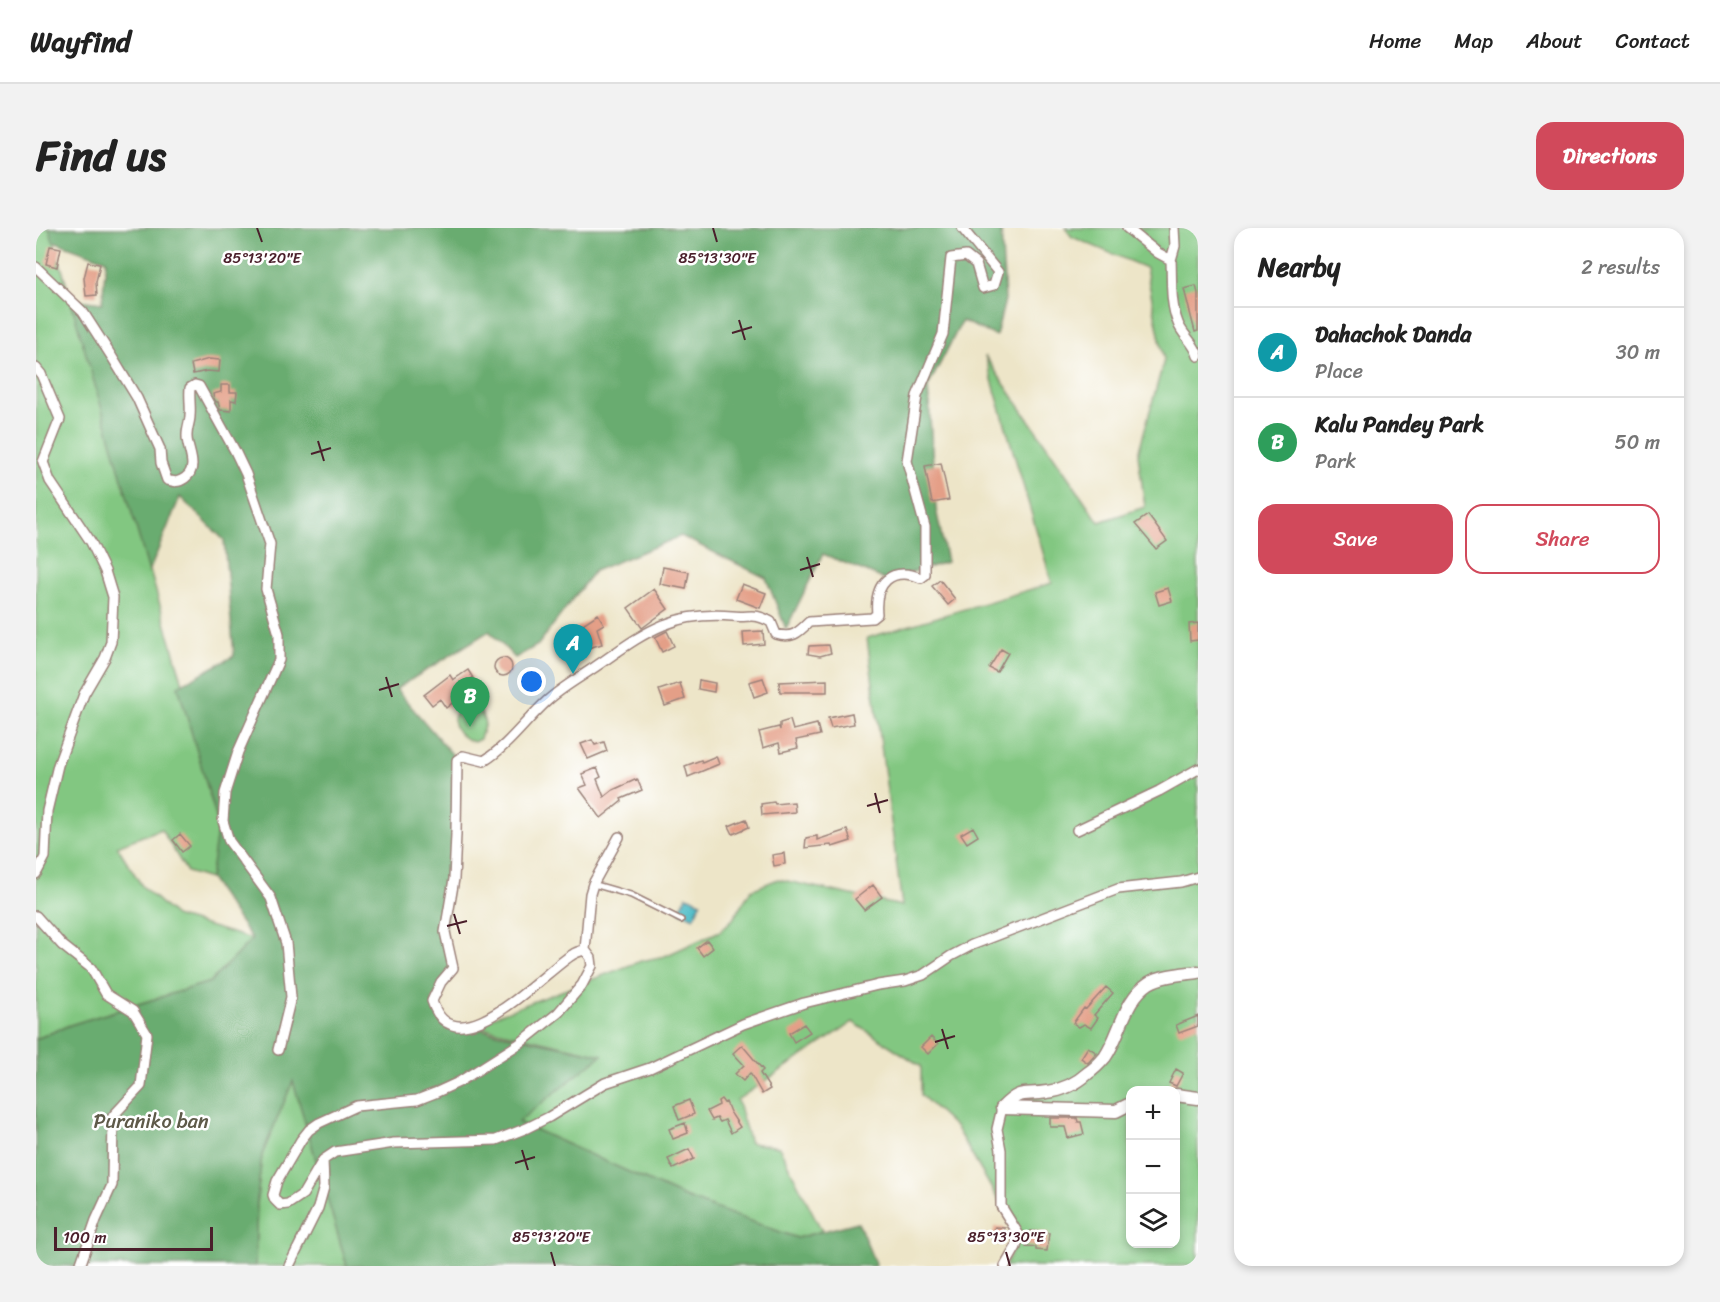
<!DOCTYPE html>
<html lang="en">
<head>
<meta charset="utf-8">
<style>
  body { margin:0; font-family:Sriracha,sans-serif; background:#f2f2f2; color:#222 }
  .controls { position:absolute; right:18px; bottom:18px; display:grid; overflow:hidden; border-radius:12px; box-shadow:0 3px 9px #0003 }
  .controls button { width:54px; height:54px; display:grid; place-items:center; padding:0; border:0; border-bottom:2px solid #e0e0e0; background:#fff; color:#222; font:30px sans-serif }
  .scale { position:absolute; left:18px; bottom:15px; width:159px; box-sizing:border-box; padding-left:6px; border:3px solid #4a1f2b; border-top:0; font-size:16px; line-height:21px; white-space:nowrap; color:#4a1f2b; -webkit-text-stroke:4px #fff; paint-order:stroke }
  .you { position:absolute; left:496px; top:454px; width:21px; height:21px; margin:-15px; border:4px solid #fff; border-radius:50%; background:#1a73e8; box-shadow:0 0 0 9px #1a73e833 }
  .badge { display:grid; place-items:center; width:39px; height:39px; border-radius:50%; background:#d1495b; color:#fff; font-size:20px; font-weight:700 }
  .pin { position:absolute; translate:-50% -50px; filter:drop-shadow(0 2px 3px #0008) }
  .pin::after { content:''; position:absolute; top:32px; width:21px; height:18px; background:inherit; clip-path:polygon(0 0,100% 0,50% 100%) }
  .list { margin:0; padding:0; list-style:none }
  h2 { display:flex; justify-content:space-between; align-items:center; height:78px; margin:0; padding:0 24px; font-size:26px }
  h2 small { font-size:20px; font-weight:400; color:#767676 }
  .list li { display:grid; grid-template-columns:39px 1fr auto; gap:18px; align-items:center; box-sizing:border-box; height:90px; padding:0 24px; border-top:2px solid #e0e0e0 }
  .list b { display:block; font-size:22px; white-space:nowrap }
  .list p { margin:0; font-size:20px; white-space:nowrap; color:#767676 }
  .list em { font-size:20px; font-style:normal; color:#767676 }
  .actions { display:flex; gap:12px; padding:18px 24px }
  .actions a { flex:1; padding:14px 0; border:2px solid #d1495b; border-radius:18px; text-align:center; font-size:21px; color:#d1495b }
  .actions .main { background:#d1495b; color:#fff }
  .icon { flex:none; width:33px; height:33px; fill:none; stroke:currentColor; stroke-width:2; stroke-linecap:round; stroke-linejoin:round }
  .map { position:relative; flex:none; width:1162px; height:1038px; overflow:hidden; border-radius:18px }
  header { display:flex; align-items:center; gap:36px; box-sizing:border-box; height:84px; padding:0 30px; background:#fff; border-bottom:2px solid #e0e0e0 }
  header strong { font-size:28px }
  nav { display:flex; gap:33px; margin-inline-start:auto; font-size:21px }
  .intro { display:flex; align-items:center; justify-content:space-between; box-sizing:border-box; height:144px; padding:0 36px }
  h1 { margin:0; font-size:42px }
  .button { padding:15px 27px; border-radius:18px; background:#d1495b; color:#fff; font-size:21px; font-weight:700 }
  main { display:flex; gap:36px; padding:0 36px }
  aside { flex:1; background:#fff; border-radius:18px; box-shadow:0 3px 9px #0003 }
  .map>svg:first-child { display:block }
</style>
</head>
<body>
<header>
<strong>Wayfind</strong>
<nav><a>Home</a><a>Map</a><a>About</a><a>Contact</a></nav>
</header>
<div class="intro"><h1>Find us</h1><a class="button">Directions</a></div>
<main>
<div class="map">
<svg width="1162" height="1038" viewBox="0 0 1162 1038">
  <rect width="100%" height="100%" fill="#fff"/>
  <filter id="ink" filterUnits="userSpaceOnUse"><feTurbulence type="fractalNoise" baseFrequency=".0167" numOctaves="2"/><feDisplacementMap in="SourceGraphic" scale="12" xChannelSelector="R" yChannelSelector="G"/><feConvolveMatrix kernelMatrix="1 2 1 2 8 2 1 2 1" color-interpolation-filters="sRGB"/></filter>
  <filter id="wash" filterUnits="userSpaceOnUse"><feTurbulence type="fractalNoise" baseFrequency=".008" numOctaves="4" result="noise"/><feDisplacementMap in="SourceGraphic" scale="24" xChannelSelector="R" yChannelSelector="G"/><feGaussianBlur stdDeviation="1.35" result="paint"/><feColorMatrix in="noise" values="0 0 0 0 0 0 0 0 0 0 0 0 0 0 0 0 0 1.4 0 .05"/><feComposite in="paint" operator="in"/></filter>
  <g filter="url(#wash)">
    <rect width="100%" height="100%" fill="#ede5c8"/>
    <path fill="#82c781" stroke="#667356" stroke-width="1.5" fill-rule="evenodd" d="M0,0h14l173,593 -13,58 -23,-7 -26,-43 -44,17 25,40 33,30 77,23 -42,43 -140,43 -34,14z
      M1029,0h133v1038h-193l14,-31 -63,-107 -35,-33v-29l-68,-44 -116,78 13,43 29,4 43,84 -25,7 -113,-41 -167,-75 85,-67 -131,-30 170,-64 24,-5 55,-25 13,-12 18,-29 27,-11 124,27 -35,-268 185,-55 -67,-227 114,166 46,-15 -7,-53 26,-94 -18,-92 -74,-31zM1094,862h46v154h-46z
      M433,476l11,6 5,13 -5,16 -6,3c-21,-6 -30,-29 -5,-38z
      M257,852l54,186h-92l2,-67 5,-44z"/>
    <path fill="#69ac6f" stroke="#5a664d" stroke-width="1.5" d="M13,0h952l4,72 -9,36 -34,-15 -34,66 8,122 11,53 -61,18 -63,-26 -37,75 -20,-51 -85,-42 -87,35 -56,74 -23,13 -26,-27 -93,58 61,71 -1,74 -11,98 8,36 -21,33 13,21 157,33 -84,67 166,75 113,41 61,-16 18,44h-529l-54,-185 -31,74 -5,44 -2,67h-219v-227l34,-14 140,-43 42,-43 -42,-60 8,-55 -40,-138 56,-30 -10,-116 -44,-43 -31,75 -79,-273 32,4 4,-43 -53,-19z"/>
    <path fill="#50bdc8" stroke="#4d6e7a" stroke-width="1.5" d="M651,668l14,6 -7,16 -15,-7z"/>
    <g id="blocks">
      <path fill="#e49f87" d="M14,18l11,2 -4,19 -11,-3z
        M52,34l12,2 -4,18 1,13 -11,1 -2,-18z
        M1160,58l2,7v38l-3,1 -11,-43z
        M173,131l11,1 -1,12 -12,-1 -14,3 -2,-10z
        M185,157h9v7h7l-1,9 -5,-1v11l-11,-1 -2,-8h-2l-2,-3 -1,-5 8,-2z
        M905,235l8,37 -17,3 -7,-37z
        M1112,287l19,26 -11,8 -21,-25z
        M627,339l26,5 -3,17 -26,-5z
        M904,352l15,19 -7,6 -16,-19z
        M706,356l24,9 -6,15 -24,-9z
        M1132,360l4,13 -13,4 -4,-13z
        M618,361l14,20 -26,19 -14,-20z
        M562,386l6,10 -7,4 5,16 -17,5 -2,-7 -8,-13z
        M1162,395v17l-8,1 -1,-17z
        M631,403l7,15 -12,6 -7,-15z
        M727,403l1,13 -20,2 -1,-14z
        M793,417l2,8 -11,3 -12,-2 1,-8z
        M965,421l7,4 -11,19 -8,-4z
        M458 439a9 9 0 1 1 18 0a9 9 0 1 1-18 0Z
        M432,442l5,8 -17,10 8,10 -7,5 -2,-2 -9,7 -6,-9 -8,6 -8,-10 26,-20 3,5z
        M727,450l5,14 -14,5 -5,-15z
        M663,452l16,3 -1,9 -16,-3z
        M791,452v12h-47l-1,-10z
        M644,455l5,16 -20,7 -6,-16z
        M816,485l2,11 -23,4 -3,-10z
        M754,492l3,10 24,-6 3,11 -24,5 2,8 -17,4 -2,-9 -16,5 -4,-16 20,-5 1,3v-7z
        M556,512l3,5 9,-3 3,9 -19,8 -7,-15z
        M680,528l3,8 -31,13 -3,-11 16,-6 1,2z
        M561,540l4,9 -4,2 7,18 9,-7 24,-11 5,11 -21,9 1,2 -21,17 -22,-30 8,-3 -5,-11z
        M738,574l1,2 19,-2 1,10 -33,3 -1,-11z
        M710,591l3,8 -16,7 -4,-8z
        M937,599l5,9 -11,7 -6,-9z
        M811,602l4,11 -19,6 -1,-2 -26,3 1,-10 11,-2v4z
        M144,606l10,12 -8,6 -9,-12z
        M748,625l1,11 -11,2 -2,-11z
        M837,657l9,12 -18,13 -9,-11z
        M671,712l6,8 -10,8 -6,-8z
        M1070,759l7,6 -19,22 4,3 -7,10 -7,-4 -5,3 -6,-4 11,-15 2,1z
        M1162,788v10l-19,7 -3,-8z
        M768,796l6,8 -16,10 -5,-9z
        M895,809l7,7 -10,10 -7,-7z
        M706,817l21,25 -3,3 10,16 -8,5 -12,-21 -7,8 -8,-7 9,-9 -11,-12z
        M1052,819l9,6 -9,10 -7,-5z
        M1140,841l7,4 -7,13 -7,-3z
        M685,871l3,4 2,-1 4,10 10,15 -9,6 -6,-13 -5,2 -3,-4 -5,2 -5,-9 12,-6 -1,-4z
        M653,872l5,14 -15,6 -5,-14z
        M1014,890h27l1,4h3l3,12 -16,4 -3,-11h-15z
        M649,895l3,10 -15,6 -4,-10z
        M653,921l5,10 -21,10 -5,-10z
        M959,999l10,1 -4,15 -9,-3z
        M995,1003l18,2 -2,18 -11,-1v-3l-10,-1 1,-11 7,1z"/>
    </g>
  </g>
  <g filter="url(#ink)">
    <use href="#blocks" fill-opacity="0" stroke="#9c827a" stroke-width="1.5"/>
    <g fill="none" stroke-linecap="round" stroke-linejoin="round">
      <g stroke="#9c827a" stroke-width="8">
        <path id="lane" d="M557,656l38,11 50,25"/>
      </g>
      <g stroke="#9c827a" stroke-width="12">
        <path id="street" d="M1091,0l31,25 13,7 4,-14 -1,-18
          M1135,32c1,21 -1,43 7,63 4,12 17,20 20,33
          M0,39l47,45 29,45 25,41 13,29 10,22 1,14 6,17c7,2 11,3 18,-2 15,-11 1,-29 2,-43 0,-7 3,-13 3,-19 1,-9 -1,-18 0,-28l5,-3 4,1 36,65 11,23 24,70 -4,45 13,45v26l-41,92 -13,41 -2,28 6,20 42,57 15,45 5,54 -13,53
          M0,140l5,6 19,45 -17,43 7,19 41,61 14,29 8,26 -2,45 -6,16 -21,36 -26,71 -11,46 -2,46 -9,17
          M1041,602l82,-39 39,-22
          M583,609l-26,47 -3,10 -5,56 6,8 1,8 -10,19 -24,28 -39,31 -60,38 -24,11 -18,7 -61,6 -37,17 -10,7 -8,10 -24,41 -4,14 2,5 5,5 8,-1 15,-10 20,-34 12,-8 59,-9 102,-3 31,-12 22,-11 56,-34 45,-15 93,-44 61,-21 74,-18 27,-4 18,-6 28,-19 21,-11 146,-56 63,-7 17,-5
          M0,688l26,29 29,23 15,26 27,17 14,23 -6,52 -28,30 -1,69 -16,35 -16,46
          M549,722c-5,1 -9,2 -13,5 -29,17 -117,117 -140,46l9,-19 12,-14 -8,-36 9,-53 2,-45 1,-74 6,-4 21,5c25,-16 41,-40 63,-60 14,-13 32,-23 48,-34 48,-33 75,-56 137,-51 18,2 22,-4 39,6l5,12c16,5 22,-1 33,-12l63,-4 5,-4c-3,-31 14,-48 44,-36l4,-3v-48l-18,-66 10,-65 26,-62 8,-76 15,-2 10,8 7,24 11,-3 4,-13 -36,-44
          M966,880l-5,21 4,21v56l18,29 -3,12 -11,19
          M253,1038l29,-58 6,-21 -1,-27"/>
      </g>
      <g stroke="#9c827a" stroke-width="15">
        <path id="secondary" d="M1140,867l22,3
          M1094,876l-14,7 -114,-3c19,-20 22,-12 45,-16 17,-2 29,-8 41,-19 6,-4 12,-10 17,-16 15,-21 19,-58 44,-74 13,-8 34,-9 49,-11"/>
      </g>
      <use href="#lane" stroke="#fff" stroke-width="4.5"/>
      <use href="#street" stroke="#fff" stroke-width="9"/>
      <use href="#secondary" stroke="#fff" stroke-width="12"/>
    </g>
  </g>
  <path fill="none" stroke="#4a1f2b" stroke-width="2" d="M221,0l5,14M677,0l4,14M703,92l6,20M696,105l20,-6M282,213l6,20M275,226l20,-6M771,329l6,20M764,342l20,-6M350,449l6,20M343,462l20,-6M839,565l5,20M831,578l21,-6M418,686l6,20M411,698l20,-5M906,801l6,20M899,814l20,-6M486,922l6,20M479,935l20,-6M515,1024l4,14M970,1024l4,14"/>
  <g text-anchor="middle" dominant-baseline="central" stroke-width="5" stroke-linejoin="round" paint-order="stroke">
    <g font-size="20" fill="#5e5a49" stroke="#fff">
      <text x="115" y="893">Puraniko ban</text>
    </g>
  </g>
  <g font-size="15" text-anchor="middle" fill="#4a1f2b" stroke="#fff" stroke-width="5" stroke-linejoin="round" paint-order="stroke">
    <text x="226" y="35">85°13'20"E</text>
    <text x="681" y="35">85°13'30"E</text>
    <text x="515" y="1014">85°13'20"E</text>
    <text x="970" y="1014">85°13'30"E</text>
  </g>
</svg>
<div class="controls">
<button>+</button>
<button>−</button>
<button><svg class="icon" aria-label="layers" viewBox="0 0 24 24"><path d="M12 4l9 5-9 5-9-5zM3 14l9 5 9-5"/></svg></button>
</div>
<div class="scale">100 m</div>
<div class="you"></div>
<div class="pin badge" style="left:537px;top:446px;background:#0f9aa8">A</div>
<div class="pin badge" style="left:434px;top:499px;background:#2e9e5b">B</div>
</div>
<aside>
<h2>Nearby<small>2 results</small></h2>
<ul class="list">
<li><span class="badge" style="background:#0f9aa8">A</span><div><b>Dahachok Danda</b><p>Place</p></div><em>30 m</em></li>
<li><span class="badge" style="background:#2e9e5b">B</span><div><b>Kalu Pandey Park</b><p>Park</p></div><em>50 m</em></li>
</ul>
<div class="actions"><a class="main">Save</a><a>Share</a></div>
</aside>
</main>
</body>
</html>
